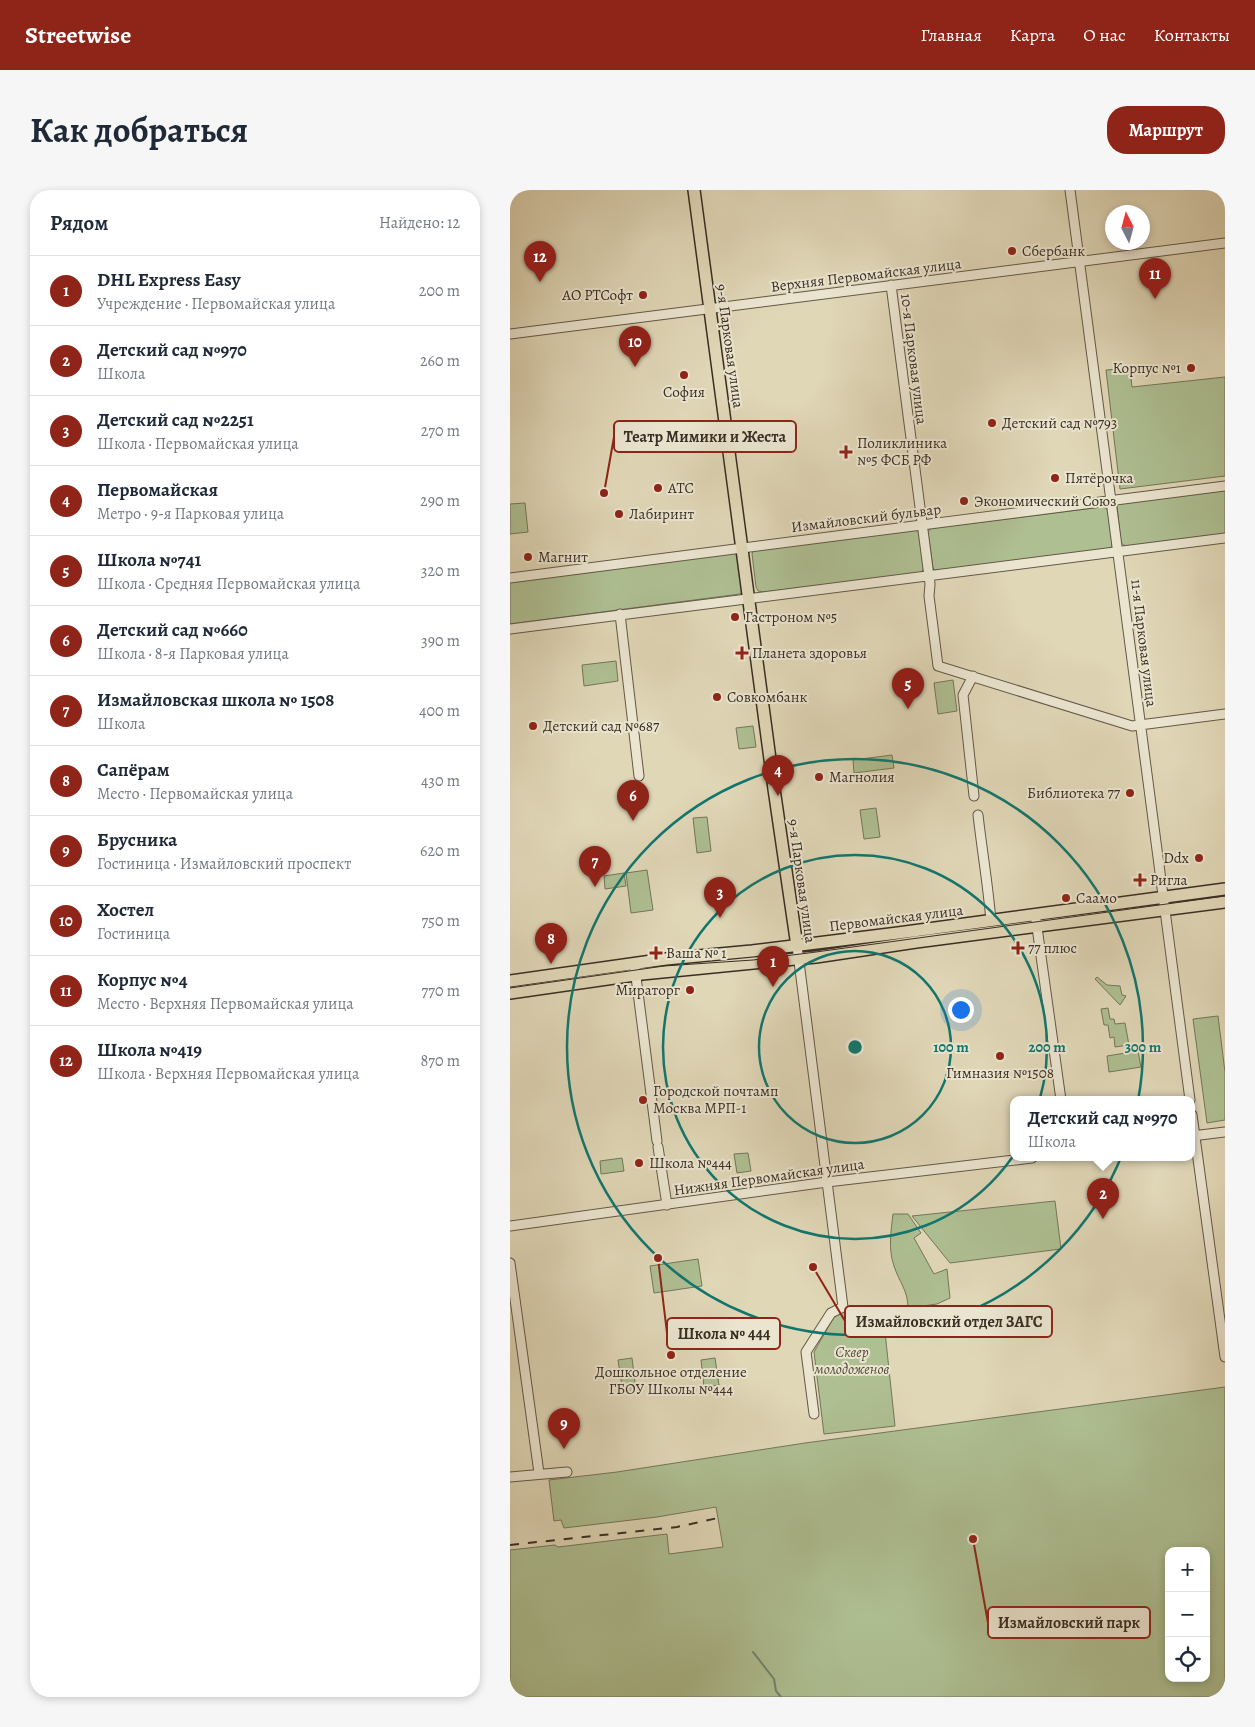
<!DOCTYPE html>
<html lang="ru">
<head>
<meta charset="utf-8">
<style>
  body { margin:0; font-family:Alegreya,serif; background:#f6f6f7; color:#1f2937 }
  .controls { position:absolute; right:15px; bottom:15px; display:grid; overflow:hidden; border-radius:10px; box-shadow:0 2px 8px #0003 }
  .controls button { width:45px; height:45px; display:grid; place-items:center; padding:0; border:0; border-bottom:1px solid #e0e1e3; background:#fff; color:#1f2937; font:25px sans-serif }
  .compass { position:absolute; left:595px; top:15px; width:45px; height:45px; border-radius:50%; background:#fff; box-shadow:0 2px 8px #0003; rotate:354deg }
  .you { position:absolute; left:450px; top:819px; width:18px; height:18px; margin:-12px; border:4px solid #fff; border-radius:50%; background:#1a73e8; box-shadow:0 0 0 8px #1a73e833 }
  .badge { display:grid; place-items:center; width:32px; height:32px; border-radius:50%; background:#8f2418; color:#fff; font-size:16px; font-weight:700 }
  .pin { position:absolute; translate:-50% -41px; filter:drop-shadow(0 1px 2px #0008) }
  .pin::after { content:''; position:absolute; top:26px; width:18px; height:15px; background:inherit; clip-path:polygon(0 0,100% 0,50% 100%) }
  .popup { position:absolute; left:500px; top:906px; width:185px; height:65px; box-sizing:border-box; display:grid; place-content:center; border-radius:10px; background:#fff; filter:drop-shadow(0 1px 4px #0005); font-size:16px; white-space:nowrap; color:#747a83 }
  .popup b { font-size:19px; color:#1f2937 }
  .popup::after { content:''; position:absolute; left:50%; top:100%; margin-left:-10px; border:10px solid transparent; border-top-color:#fff }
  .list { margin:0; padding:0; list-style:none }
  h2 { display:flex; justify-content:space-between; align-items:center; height:65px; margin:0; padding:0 20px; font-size:21px }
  h2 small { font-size:16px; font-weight:400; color:#747a83 }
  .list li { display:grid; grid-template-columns:32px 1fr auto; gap:15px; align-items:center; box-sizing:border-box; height:70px; padding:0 20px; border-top:1px solid #e0e1e3 }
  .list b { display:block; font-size:19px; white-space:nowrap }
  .list p { margin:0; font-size:16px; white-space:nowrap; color:#747a83 }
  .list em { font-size:16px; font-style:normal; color:#747a83 }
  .icon { flex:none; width:28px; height:28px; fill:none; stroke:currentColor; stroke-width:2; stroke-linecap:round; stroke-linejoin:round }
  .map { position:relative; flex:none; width:715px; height:1507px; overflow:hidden; border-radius:20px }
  header { display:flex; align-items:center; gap:30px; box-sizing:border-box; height:70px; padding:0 25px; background:#8f2418; color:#fff }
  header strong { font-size:24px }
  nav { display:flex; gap:28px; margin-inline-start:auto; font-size:18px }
  .intro { display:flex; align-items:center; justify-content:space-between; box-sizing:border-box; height:120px; padding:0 30px }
  h1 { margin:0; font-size:35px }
  .button { padding:12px 22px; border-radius:20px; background:#8f2418; color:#fff; font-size:18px; font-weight:700 }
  main { display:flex; gap:30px; padding:0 30px }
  aside { flex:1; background:#fff; border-radius:20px; box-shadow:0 2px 8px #0003 }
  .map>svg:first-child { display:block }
</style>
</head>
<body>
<header>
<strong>Streetwise</strong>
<nav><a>Главная</a><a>Карта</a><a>О нас</a><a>Контакты</a></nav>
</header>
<div class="intro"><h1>Как добраться</h1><a class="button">Маршрут</a></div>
<main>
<aside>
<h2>Рядом<small>Найдено: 12</small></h2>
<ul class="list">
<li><span class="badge">1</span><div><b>DHL Express Easy</b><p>Учреждение · Первомайская улица</p></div><em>200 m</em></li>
<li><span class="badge">2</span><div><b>Детский сад №970</b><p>Школа</p></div><em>260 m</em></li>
<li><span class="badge">3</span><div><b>Детский сад №2251</b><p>Школа · Первомайская улица</p></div><em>270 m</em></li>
<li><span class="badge">4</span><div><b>Первомайская</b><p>Метро · 9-я Парковая улица</p></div><em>290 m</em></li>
<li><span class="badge">5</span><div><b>Школа №741</b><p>Школа · Средняя Первомайская улица</p></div><em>320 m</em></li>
<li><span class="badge">6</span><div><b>Детский сад №660</b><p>Школа · 8-я Парковая улица</p></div><em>390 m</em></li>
<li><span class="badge">7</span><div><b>Измайловская школа № 1508</b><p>Школа</p></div><em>400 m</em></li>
<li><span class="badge">8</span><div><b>Сапёрам</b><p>Место · Первомайская улица</p></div><em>430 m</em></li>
<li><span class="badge">9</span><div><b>Брусника</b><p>Гостиница · Измайловский проспект</p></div><em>620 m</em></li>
<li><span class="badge">10</span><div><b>Хостел</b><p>Гостиница</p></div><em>750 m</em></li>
<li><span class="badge">11</span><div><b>Корпус №4</b><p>Место · Верхняя Первомайская улица</p></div><em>770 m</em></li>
<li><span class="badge">12</span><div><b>Школа №419</b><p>Школа · Верхняя Первомайская улица</p></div><em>870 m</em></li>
</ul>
</aside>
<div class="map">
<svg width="715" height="1507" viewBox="0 0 715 1507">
  <rect width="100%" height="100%" fill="#e0d7b7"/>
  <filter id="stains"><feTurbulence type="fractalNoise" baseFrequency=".004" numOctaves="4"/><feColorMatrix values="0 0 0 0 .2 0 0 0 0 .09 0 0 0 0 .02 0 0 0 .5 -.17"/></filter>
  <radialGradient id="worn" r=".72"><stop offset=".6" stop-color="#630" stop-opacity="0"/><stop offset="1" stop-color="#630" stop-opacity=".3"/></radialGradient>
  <path fill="#aebf92" stroke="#74765a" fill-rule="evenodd" d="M620,178l2,19 93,-10v99l-105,13 -14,-119z
    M715,300v44l-98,13 -6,-4 -4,-38 4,-2z
    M15,313l3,29 -18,2v-30z
    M592,317l4,1 2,3 4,33 -1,4 -4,1 -171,22 -3,-3 -5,-36 2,-3 4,-1z
    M407,340l2,3 5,34 -1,3 -3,3 -156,19 -6,-1 -2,-4 -4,-33 1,-3z
    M227,363l2,3 3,36 -2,2 -230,30v-43z
    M106,471l2,20 -34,5 -2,-21z
    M443,490l4,31 -19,3 -4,-31z
    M243,536l3,21 -17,2 -3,-21z
    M382,565l2,13 -40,5 -1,-13z
    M366,618l4,29 -16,2 -4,-29z
    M197,627l4,34 -14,2 -4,-35z
    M137,680l6,40 -22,3 -5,-40z
    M114,683l2,13 -21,3 -1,-13z
    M587,787l10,8 13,1 2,9 4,1 -6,9 -25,-26z
    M598,818l2,11h4l1,5 10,-1 4,22 -14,2 -1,-10 -4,1 -2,-13h-4l-3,-16z
    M708,826l7,56v48l-18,3 -14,-104z
    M628,861l3,16 -32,5 -2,-16z
    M238,963l3,18 -14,2 -3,-19z
    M112,968l2,13 -23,3 -1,-13z
    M545,1011l6,48 -111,14 -38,-47z
    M383,1024h15l13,19 -7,5 20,36 13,-5 3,29 -13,6 -29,4c0,-18 -9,-26 -14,-42 -6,-17 -3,-35 -1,-52z
    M188,1069l4,27 -48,7 -4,-27z
    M347,1119l14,7 14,16 10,94 -71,8 -10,-82 20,-35 8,-6z
    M122,1168l4,33 -13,2 -5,-33z
    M205,1168l4,27 -15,2 -3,-27z
    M715,1197v310h-715v-147l45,-5 3,2 109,-13 2,20 54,-7 -7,-40 -59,10 -93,11 -3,-8 -7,1 -5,-41 68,-8 188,-29zM659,1361h37v127h-37z"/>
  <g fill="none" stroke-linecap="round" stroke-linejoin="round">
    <path stroke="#708273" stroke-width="2" d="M243,1462l21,27 2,12 5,6"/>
    <g stroke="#635848" stroke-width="11">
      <path id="minor" d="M560,0l120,910
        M381,95l39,299 -1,12 9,70 194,60 93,-12
        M0,144l715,-91
        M0,388l715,-92
        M110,424l19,162
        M0,439l715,-91
        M463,486l-10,19 11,101
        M468,625c4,35 10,70 13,106
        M526,730l25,180
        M287,756l46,361 -12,6 -25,39 8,62
        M125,779l22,172
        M682,925l33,242
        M682,946l33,-4
        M148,957l9,58
        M0,1036l317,-44 205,-24
        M0,1073l29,210
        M0,1287l57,-5"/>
    </g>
    <g stroke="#392e23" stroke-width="14">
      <path id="major" d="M184,0l80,599 23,157
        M0,791l156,-22 86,-8 146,-18 327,-44
        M0,803l132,-19 174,-17 100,-15 309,-40"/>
    </g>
    <use href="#minor" stroke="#ebe5d0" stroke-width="9"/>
    <use href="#major" stroke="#e0d7b7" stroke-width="11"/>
    <path stroke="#392e23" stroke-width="1" d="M0,798l154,-22 89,-6 63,-8 409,-56"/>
    <path stroke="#392e23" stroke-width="2" stroke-dasharray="9 9" stroke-linecap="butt" d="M0,1355l167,-18 41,-9"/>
  </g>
  <g fill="none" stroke="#0f766e" stroke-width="2.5">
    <circle cx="345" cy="857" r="96"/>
    <circle cx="345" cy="857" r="192"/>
    <circle cx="345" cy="857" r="288"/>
  </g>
  <g fill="#8f2418" stroke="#ebe5d0" stroke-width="2">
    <circle cx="502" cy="61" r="5"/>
    <circle cx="133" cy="105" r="5"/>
    <circle cx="681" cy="178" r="5"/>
    <circle cx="174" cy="185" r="5"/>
    <circle cx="482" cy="233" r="5"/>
    <path d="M333.5 254.5h5v5h5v5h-5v5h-5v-5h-5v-5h5z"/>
    <circle cx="545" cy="288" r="5"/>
    <circle cx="148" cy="298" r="5"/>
    <circle cx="454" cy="311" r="5"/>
    <circle cx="109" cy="324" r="5"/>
    <circle cx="18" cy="367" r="5"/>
    <circle cx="225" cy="427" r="5"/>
    <path d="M229.5 455.5h5v5h5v5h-5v5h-5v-5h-5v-5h5z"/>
    <circle cx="207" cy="507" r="5"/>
    <circle cx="23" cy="536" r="5"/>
    <circle cx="309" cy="587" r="5"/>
    <circle cx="620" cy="603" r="5"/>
    <circle cx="689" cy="668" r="5"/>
    <path d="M627.5 682.5h5v5h5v5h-5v5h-5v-5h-5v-5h5z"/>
    <circle cx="556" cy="708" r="5"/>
    <path d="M505.5 750.5h5v5h5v5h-5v5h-5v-5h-5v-5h5z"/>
    <path d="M143.5 755.5h5v5h5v5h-5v5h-5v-5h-5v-5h5z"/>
    <circle cx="180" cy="800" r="5"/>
    <circle cx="490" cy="866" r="5"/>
    <circle cx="133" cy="910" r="5"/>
    <circle cx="129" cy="973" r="5"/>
    <circle cx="161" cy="1165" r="5"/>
  </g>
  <g text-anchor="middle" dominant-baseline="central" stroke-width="4" stroke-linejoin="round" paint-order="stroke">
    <g font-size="15" fill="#392e23" stroke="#ebe5d0" text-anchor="start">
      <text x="512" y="61">Сбербанк</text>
      <text x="123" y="105" text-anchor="end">АО РТСофт</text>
      <text x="671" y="178" text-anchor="end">Корпус №1</text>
      <text x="174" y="202" text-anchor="middle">София</text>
      <text x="492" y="233">Детский сад №793</text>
      <text x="347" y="253">Поликлиника<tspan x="347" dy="17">№5 ФСБ РФ</tspan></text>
      <text x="555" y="288">Пятёрочка</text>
      <text x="158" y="298">АТС</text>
      <text x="464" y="311">Экономический Союз</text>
      <text x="119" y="324">Лабиринт</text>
      <text x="28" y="367">Магнит</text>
      <text x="235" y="427">Гастроном №5</text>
      <text x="242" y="463">Планета здоровья</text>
      <text x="217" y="507">Совкомбанк</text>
      <text x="33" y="536">Детский сад №687</text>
      <text x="319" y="587">Магнолия</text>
      <text x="610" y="603" text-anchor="end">Библиотека 77</text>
      <text x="679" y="668" text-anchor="end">Ddx</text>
      <text x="640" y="690">Ригла</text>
      <text x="566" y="708">Саамо</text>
      <text x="518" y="758">77 плюс</text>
      <text x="156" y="763">Ваша № 1</text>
      <text x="170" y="800" text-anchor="end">Мираторг</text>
      <text x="490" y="883" text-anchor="middle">Гимназия №1508</text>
      <text x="143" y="901">Городской почтамп<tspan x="143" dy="17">Москва МРП-1</tspan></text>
      <text x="139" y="973">Школа №444</text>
      <text x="161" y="1182" text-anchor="middle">Дошкольное отделение<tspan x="161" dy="17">ГБОУ Школы №444</tspan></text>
    </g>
    <g font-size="15" fill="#392e23" stroke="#ebe5d0">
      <text transform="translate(356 85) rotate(-7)">Верхняя Первомайская улица</text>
      <text transform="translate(220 156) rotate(82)">9-я Парковая улица</text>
      <text transform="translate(404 169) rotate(83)">10-я Парковая улица</text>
      <text transform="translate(356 328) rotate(-7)">Измайловский бульвар</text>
      <text transform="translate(634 453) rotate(83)">11-я Парковая улица</text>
      <text transform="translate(292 691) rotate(82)">9-я Парковая улица</text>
      <text transform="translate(386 728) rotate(-7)">Первомайская улица</text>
      <text transform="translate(259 987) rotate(-8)">Нижняя Первомайская улица</text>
    </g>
    <g font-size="15" font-style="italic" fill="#504b39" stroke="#ebe5d0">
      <text x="342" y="1162">Сквер<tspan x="342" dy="17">молодоженов</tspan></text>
    </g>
  </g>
  <circle cx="345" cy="857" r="8" fill="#0f766e" stroke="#ebe5d0" stroke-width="2.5"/>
  <g font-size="15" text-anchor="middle" font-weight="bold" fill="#0f766e" stroke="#ebe5d0" stroke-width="4" stroke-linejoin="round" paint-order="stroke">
    <text x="441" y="862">100 m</text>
    <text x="537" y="862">200 m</text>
    <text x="633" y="862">300 m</text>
  </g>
  <path fill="none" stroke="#8f2418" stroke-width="2" d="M94 303L104 247M303 1077L335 1131M148 1068L157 1143M463 1349L478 1433"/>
  <g fill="#8f2418" stroke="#ebe5d0" stroke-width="2">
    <circle cx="94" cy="303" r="5"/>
    <circle cx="303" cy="1077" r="5"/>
    <circle cx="148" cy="1068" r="5"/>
    <circle cx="463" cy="1349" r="5"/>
  </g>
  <g fill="#ebe5d0" stroke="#8f2418" stroke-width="2">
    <rect x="104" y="231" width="182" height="31" rx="5"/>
    <rect x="335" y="1116" width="207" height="31" rx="5"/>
    <rect x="157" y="1128" width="113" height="31" rx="5"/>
    <rect x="478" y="1417" width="162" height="31" rx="5"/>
  </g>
  <g font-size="16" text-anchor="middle" font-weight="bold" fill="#392e23">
    <text x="195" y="252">Театр Мимики и Жеста</text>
    <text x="439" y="1137">Измайловский отдел ЗАГС</text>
    <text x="214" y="1149">Школа № 444</text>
    <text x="559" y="1438">Измайловский парк</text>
  </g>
  <rect width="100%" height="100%" filter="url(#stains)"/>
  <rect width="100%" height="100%" fill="url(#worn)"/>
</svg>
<div class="controls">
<button>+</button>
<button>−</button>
<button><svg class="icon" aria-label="locate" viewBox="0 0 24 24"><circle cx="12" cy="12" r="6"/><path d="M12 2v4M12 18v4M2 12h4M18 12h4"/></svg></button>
</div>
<svg class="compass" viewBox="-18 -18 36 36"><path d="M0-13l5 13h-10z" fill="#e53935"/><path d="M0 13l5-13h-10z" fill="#747a83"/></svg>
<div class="you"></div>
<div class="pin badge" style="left:263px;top:797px">1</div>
<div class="pin badge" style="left:593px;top:1029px">2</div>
<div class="popup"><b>Детский сад №970</b>Школа</div>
<div class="pin badge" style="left:210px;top:728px">3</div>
<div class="pin badge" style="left:268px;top:606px">4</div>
<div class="pin badge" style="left:398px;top:519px">5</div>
<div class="pin badge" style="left:123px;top:631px">6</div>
<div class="pin badge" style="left:85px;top:697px">7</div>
<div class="pin badge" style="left:41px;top:774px">8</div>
<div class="pin badge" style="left:54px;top:1259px">9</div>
<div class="pin badge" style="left:125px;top:177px">10</div>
<div class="pin badge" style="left:645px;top:109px">11</div>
<div class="pin badge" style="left:30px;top:92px">12</div>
</div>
</main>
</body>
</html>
